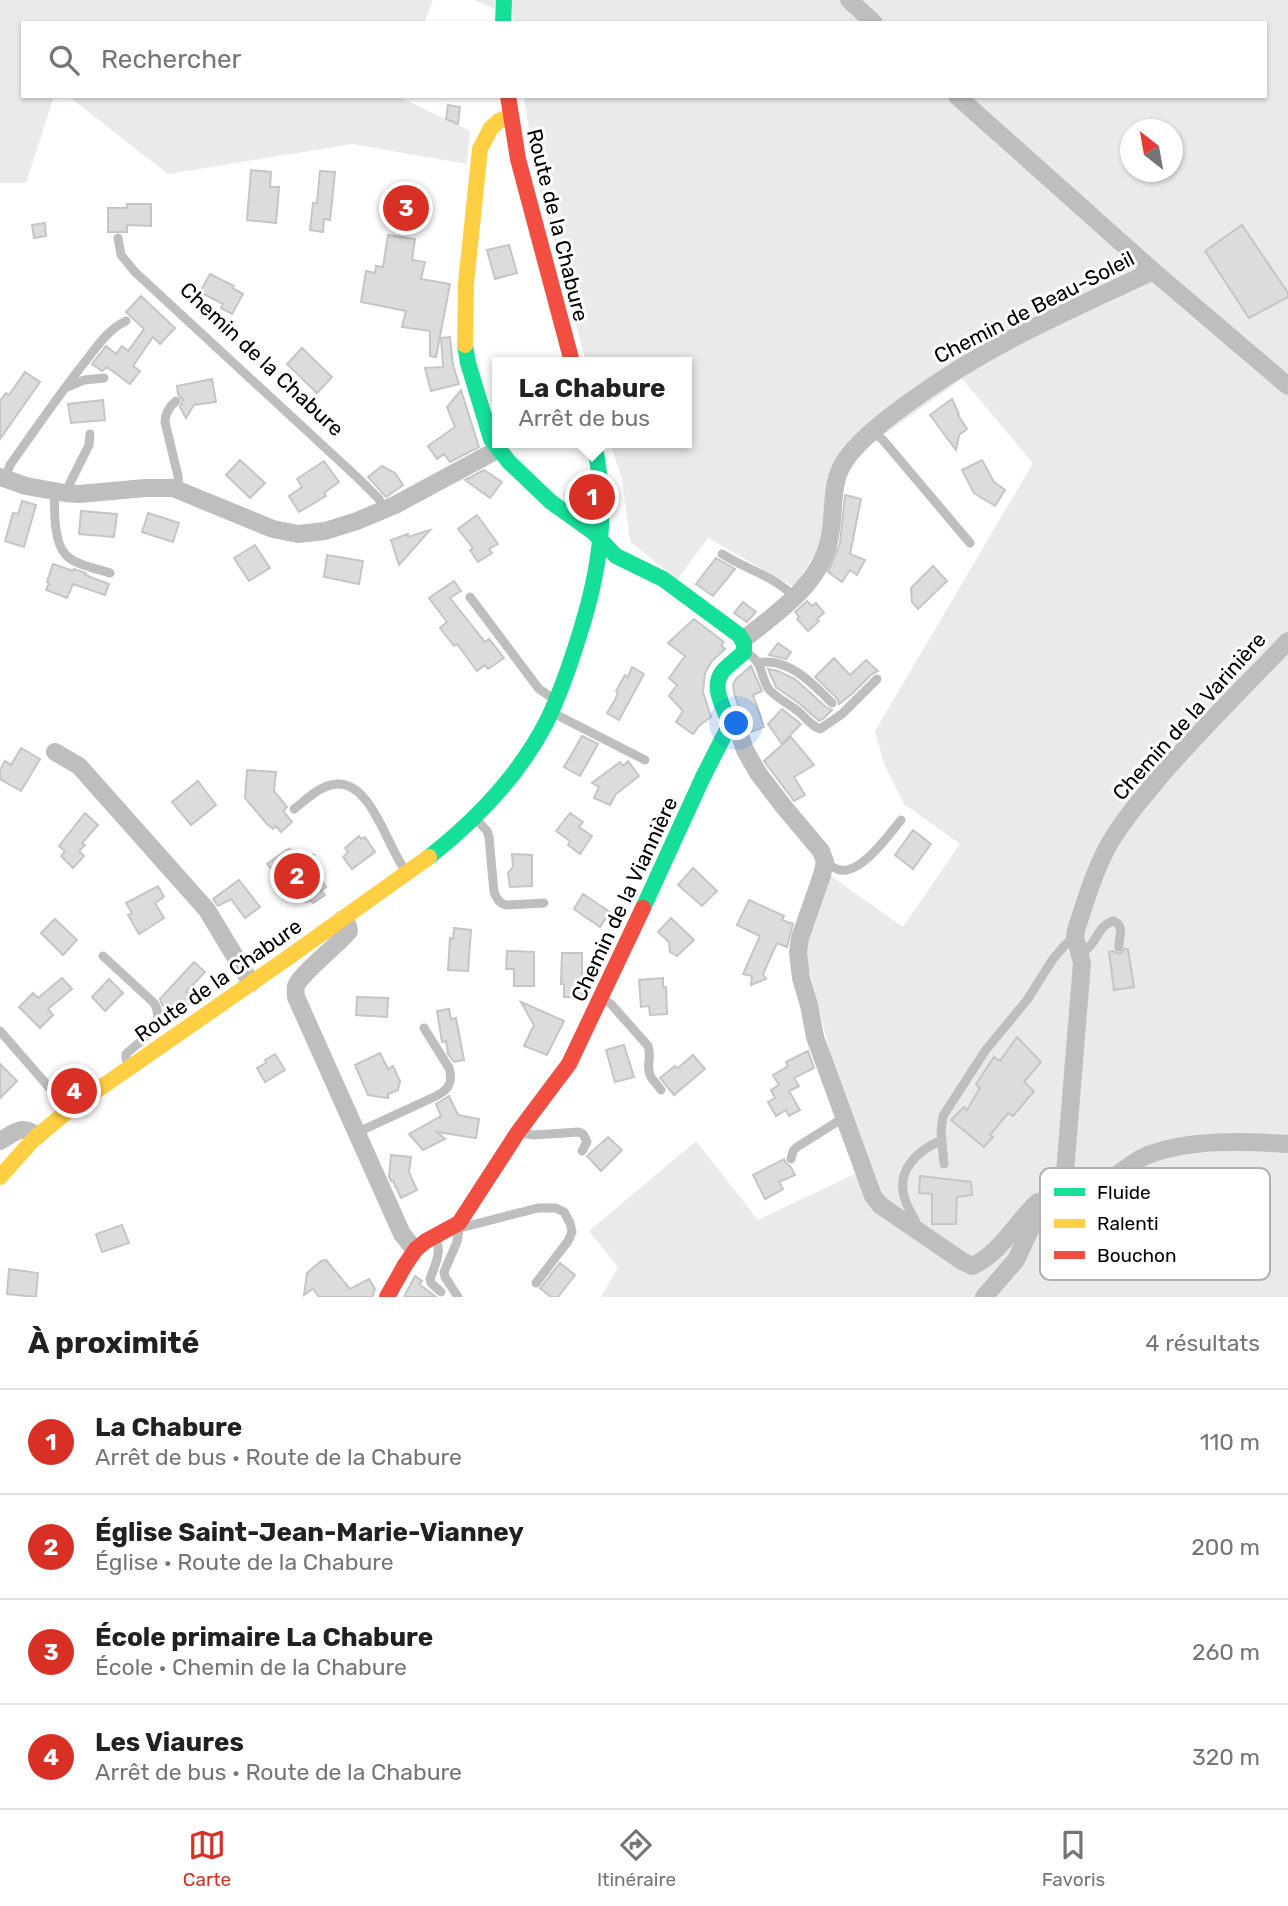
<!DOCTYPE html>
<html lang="fr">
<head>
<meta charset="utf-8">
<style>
  body { margin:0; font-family:Rubik,sans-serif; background:#f2f2f2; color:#202124 }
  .compass { position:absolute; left:1120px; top:119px; width:63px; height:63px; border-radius:50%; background:#fff; box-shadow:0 2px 5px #0004; rotate:329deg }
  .you { position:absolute; left:737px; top:724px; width:24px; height:24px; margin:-18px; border:5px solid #fff; border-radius:50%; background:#1a73e8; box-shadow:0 0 0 10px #1a73e833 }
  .badge { display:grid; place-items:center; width:46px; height:46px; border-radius:50%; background:#d93025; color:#fff; font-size:23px; font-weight:700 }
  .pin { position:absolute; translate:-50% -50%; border:4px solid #fff; box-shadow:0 2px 7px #0006 }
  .popup { position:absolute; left:492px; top:357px; width:200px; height:91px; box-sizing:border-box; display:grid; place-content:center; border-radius:0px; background:#fff; filter:drop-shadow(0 2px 5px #0005); font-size:23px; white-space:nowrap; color:#757577 }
  .popup b { font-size:26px; color:#202124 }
  .popup::after { content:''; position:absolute; left:50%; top:100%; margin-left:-14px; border:14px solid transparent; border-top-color:#fff }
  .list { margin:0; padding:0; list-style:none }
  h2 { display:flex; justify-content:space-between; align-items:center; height:91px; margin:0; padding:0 28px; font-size:30px }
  h2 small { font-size:23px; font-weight:400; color:#757577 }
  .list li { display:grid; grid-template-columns:46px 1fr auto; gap:21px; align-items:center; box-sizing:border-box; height:105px; padding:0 28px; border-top:2px solid #e0e0e0 }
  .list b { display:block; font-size:26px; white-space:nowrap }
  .list p { margin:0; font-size:23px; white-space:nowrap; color:#757577 }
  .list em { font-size:23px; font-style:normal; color:#757577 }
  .icon { flex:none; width:38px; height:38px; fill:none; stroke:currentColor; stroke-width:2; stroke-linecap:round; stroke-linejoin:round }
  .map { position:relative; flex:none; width:1288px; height:1297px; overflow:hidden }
  .search { position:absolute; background:#fff; box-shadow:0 2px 5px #0004; left:21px; right:21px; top:21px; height:77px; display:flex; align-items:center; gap:18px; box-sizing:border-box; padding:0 24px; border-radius:0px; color:#757577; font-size:26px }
  .sheet { height:511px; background:#fff }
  nav { display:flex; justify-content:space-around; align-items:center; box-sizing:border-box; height:98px; border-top:2px solid #e0e0e0; background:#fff; font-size:19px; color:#757577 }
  nav a { display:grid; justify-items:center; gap:4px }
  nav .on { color:#d93025 }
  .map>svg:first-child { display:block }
</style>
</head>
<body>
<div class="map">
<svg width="1288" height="1297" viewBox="0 0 1288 1297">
  <rect width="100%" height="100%" fill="#fff"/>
  <path fill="#eaeaea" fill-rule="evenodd" d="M0,0h433l-9,23h-401v73h31l-28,87h-26z
    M473,0h815v1297h-687l17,-30 -29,-36 107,-90 62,79 109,-52 -25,-68 -38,-151 24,-75 75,53 57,-83 -56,-40 -20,-40 -9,-33 158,-268 -71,-84 -97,69 -24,37 -20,60 -27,42 -86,-49 -31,42 -47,-39 -8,-62 -12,-36h76v-81h-100l-51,-190 -11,-76h741v-73h-751l-1,-7zM1130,130h42v42h-42z
    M68,96h329l73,35 -3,33 -115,-20 -184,30z"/>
  <path fill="#dcdcdc" stroke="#c5c5c5" stroke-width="2" d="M448,105l12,2 -2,17 -12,-5z
    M251,170l20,2 -1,15h9l-3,36 -29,-3z
    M320,171l15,1 -5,48 -6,-1 -1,13 -13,-2 3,-27h4z
    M127,204h24v22l-24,-1v7h-19v-24h19z
    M45,223l1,13 -12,2 -2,-13z
    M1242,225l46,68v4l-39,21 -44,-67z
    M388,235l27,4 -3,21 13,2 -4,17 29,5 -14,73 -6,-1v-25l-28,-4 4,-16 -45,-9 5,-31 9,2 1,-7 7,1z
    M509,245l8,28 -22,6 -8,-29z
    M210,274l24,12 -2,2 11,6 -11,20 -11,-6 2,-4 -23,-12z
    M141,296l34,32 -15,16 -7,-7 -20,29 7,5 -10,13 -23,-17 -5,4 -10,-7 14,-18 10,8 6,-8 6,5 16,-22 -18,-17z
    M450,337l3,28 6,19 -28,7 -6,-23 18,-1 -2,-29z
    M302,348l30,29 -15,16 -30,-29z
    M25,372l15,10 -40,57v-38l6,-8 3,2z
    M212,379l4,23 -22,3 -8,13 -6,-11 3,-7 -5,-6 -1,-8z
    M461,390l18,57 -29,15 -6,-8 -7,5 -9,-13 27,-19 -8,-20z
    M952,399l7,15 -1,1 9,14 -8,6 -3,15 -26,-35z
    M103,400l2,20 -34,3 -3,-19z
    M240,460l25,23 -15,15 -24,-23z
    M982,460l12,22 11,8 -10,16 -21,-13 -12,-23z
    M324,461l15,21 -15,11 2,3 -27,16 -10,-16 13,-9 -5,-8z
    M382,466l13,7 8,12 -17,12 -18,-20z
    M484,470l18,12 -12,16 -25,-18z
    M845,495l16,4 -11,55 15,6 -8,15 -7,-5 -8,12 -14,-10 12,-29z
    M22,501l14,4 -12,42 -19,-6 8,-28 5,1z
    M81,511l36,3 -3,23 -35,-3z
    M148,513l31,10 -6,19 -31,-10z
    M477,515l21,29 -9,5 3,4 -14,9 -8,-12 3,-2 -15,-19z
    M430,530l-31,35 -8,-25 17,-6v3z
    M255,545l15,23 -21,13 -15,-23z
    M327,555l36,6 -4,23 -35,-7z
    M716,558l19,11 -22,27 -17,-12z
    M53,564l20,7 1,-2 12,4 -1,2 24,9 -4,11 -32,-11 -6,14 -21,-8 3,-7 -2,-1z
    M933,566l14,15 -29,28 -6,-7 -1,-14z
    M454,581l7,10 -11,7 35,44 4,-3 15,19 -16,11 -3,-4 -8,6 -20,-27 -3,2 -14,-18 7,-6 -18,-24z
    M807,601l5,5 4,-3 8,10 -7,6 2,2 -11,10 -11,-12 2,-2 -4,-5z
    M743,602l13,10 -9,10 -13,-9z
    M694,619l30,23 -3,3 4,4 -13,12 -7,12 -2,19 8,25 -12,9 -6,8 -17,-12 7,-11 -14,-15 8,-11 -8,-7 16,-22 -17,-13z
    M778,643l13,9 -5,7 -17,-4z
    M834,658l16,17 16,-15 12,11 -6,3 -19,19 -14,11 -2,-6 -22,-21z
    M751,666l11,25 -9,4 11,32 -13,5 -7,-10 -10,-29 -1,-8 3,-6z
    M632,667l12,7 -25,46 -12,-7 8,-13 3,-7 -2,-2 9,-16 3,2z
    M768,669l10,2 17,8 32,29 5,2 -8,8 -5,3 -1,-1 -18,-16 -24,-17z
    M782,709l19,15 -19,20 -14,-20z
    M582,736l16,8 -18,32 -16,-9z
    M791,737l23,28 -20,12 11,18 -11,6 -30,-40z
    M21,748l19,11 -19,32 -21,-12v-9l5,-9 6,4z
    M628,761l11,15 -23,18 -6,11 -16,-7 5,-11 -7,-4 28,-21 3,4z
    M247,770l29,2 -2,19 13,16 -4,4 9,11 -11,10 -5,-6 -3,3 -6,-5 -22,-26z
    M198,781l18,24 -25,20 -19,-23z
    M85,813l13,12 -16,18 3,2 -6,6 5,5 -11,12 -12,-12 4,-5 -6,-5z
    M570,813l13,9 -4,5 13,9 -12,18 -12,-9 2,-4 -14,-10z
    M913,830l18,14 -18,25 -18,-14z
    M359,836l2,3 4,-2 10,15 -23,17 -9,-12 5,-5 -3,-4z
    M288,849l26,6 -7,5 19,27 -5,4 4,4 -12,8 -3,-3 -4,2 -19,-25 -6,4 -14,-17z
    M512,854l20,1v31l-22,1 -2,-14 5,-6z
    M693,868l24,23 -15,15 -24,-21z
    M239,880l21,27 -15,11 -14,-19 -13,7 -5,-7z
    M158,886l6,11 -9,6 9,15 -25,16 -11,-19 4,-2 -6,-10z
    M583,894l27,18 -10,15 -26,-18z
    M749,900l35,16 -2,4 11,4 -6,23 -10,-4 -14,31 3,5 -15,6 1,-9 -9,-2 17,-38 -23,-11z
    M671,918l23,22 -17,16 -7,-4 -1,-10 -11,-10z
    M55,919l22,21 -14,15 -22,-22z
    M454,928l17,2 -3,41 -20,-1 2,-32 3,1z
    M1125,949h3l6,38 -20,3 -5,-38 4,-1 7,3z
    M507,951l27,1v34h-20v-17h-8z
    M562,953h20v44h-18v-13h-3z
    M194,962l11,10 -19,20 8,7 -18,18 -14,-12 -2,-6z
    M62,978l10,11 -24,20 5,6 -13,13 -21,-21 14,-14 5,5z
    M663,978v9h3l1,27 -17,1 -1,-9 -8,1 -2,-27z
    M109,979l14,14 -18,18 -13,-14z
    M357,997l31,1 -1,19 -31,-2z
    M521,1002l43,19 -17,34 -23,-9 10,-21z
    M449,1009l2,10 5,-1 8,42 -10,2 -6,-8 -2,-13 -4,1 -5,-31z
    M1017,1037l24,25 -17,20 10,9 -21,25 -5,-3 -18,22 3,2 -9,10 -33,-27 13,-13 3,3 13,-22 -4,-4 18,-27 6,4z
    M624,1045l10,32 -19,5 -9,-32z
    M808,1051l6,17 -20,10 5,8 -10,5 11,19 -11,6 -3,-6 -10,6 -8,-14 7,-4 -4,-8 8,-5 -6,-10 15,-9 -2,-4z
    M380,1053l8,16 5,-3 7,15 -2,9 -10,4v4l-20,-3 -13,-30z
    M275,1054l10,16 -20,12 -8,-14 9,-5 -1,-3z
    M693,1055l12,14 -31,26 -14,-17 15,-12 3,2z
    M0,1064l17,17 -17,17z
    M449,1096l9,19 21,4 -3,19 -39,-6 8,7 -22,11 -14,-16 32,-18 -5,-12z
    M608,1137l14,13 -21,21 -14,-15z
    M391,1155l20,2 -2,15 8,18 -16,8 -8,-17h-2l-2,-4z
    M784,1159l2,4 4,3 5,9 -16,7 4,7 -18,10 -12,-24z
    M920,1176l51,6 1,13 -15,2 -1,27h-24v-30l-13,-1z
    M122,1225l7,18 -27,9 -6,-18z
    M326,1260l24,29 19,-10 6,10 -3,8h-53l-6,-8 -9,6 3,-22 14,-12z
    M560,1263l15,12 -17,22h-7l-11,-9z
    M9,1269l29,4 -2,24 -29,-3z
    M415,1276l7,5 -3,3 17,13h-32z"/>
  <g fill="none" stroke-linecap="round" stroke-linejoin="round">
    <path stroke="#bebebe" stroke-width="9" d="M118,238l3,17 14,17 224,207 20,20 5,11
      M68,387l16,-7 20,-2
      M176,401c-7,6 -11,12 -11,21l13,54 1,14
      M872,431l11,9 87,103
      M5,479l5,-14c24,-34 48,-69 74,-102 12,-15 23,-33 42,-42
      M55,491c-1,18 -2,54 13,66 11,9 30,12 42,16
      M65,493l24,-48 1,-11
      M722,554c25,16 51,21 72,43
      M470,597l69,92 15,10
      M745,652c19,10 14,21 23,36 7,10 22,16 31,24 7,6 12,14 21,17l22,-15 35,-35
      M759,663c28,-7 55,22 73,40
      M553,713l92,47
      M294,809c11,-8 23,-21 37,-24 40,-10 56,64 75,86
      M476,819l11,12 2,6 5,55c3,7 5,11 12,13l38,-2
      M825,862c4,3 10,7 15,8 21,4 49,-35 61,-50
      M1080,953c17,-6 16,-27 33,-32 13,5 5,16 6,26
      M103,956l51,47c14,22 -13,37 -28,51v5l4,6
      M603,999l8,5 37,42c4,10 -2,20 2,29 2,5 8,10 11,15
      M0,1031l67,77
      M356,1133l78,-36c13,-6 20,-13 15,-29l-25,-40
      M520,1133l14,2 45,-3 4,2 4,8 -5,9
      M791,1159l2,-8 4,-4 46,-29
      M944,1164l-3,-33 2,-15 42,-65 42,-51 26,-41 13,-15 9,-7
      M460,1228l78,-20h18l8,4 6,11 2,9 -4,9 -32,42
      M917,1228c0,-10 -8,-16 -11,-26 -12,-30 10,-51 36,-62
      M436,1239c6,13 -1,26 -6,40l1,4 10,9
      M458,1297l-13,-20 -1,-5 13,-30 2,-12"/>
    <path stroke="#bebebe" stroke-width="18" d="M849,0l25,23
      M957,96l196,175 135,115
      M0,477l26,9 39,7 14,1 66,-6h28l100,41 25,5 27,-3 32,-10 38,-16 102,-55
      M743,640c33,-27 76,-54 86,-99 7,-29 -1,-61 20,-86 18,-22 42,-40 65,-56 73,-54 157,-89 239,-128
      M730,724l9,8 6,18 13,23 26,34 37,44 4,11 -3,13 -22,63 -2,14 3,26 8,27 6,32 58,159 7,9 82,56 10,5c29,-13 43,-43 66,-64
      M55,752l24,14 128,144 44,73
      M343,919l5,7 1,5c-11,14 -48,42 -53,55 -1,2 0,9 0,11l106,237 13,16
      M0,1141c15,-9 22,-17 37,-5
      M1062,1179c8,4 15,11 25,11 19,-1 41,-28 61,-35 42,-16 96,-14 140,-11
      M984,1297l32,-37 23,-49 26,-39 17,-209 -7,-26 1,-7c10,-30 20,-66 38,-94 14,-22 32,-43 49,-63 40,-46 83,-88 125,-132"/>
    <path stroke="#16e098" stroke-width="16" d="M503,23l1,-23
      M465,345l3,18 23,76 18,23 42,40 42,30 23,24 47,23 76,56 5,8v9c-7,7 -15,12 -21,19 -13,16 1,37 7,53l-27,53 -60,131
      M429,857c47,-37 91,-83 118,-136 13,-27 23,-56 32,-85 21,-66 30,-124 15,-193"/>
    <path stroke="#ffcf43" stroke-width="16" d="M465,345l1,-62 14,-134 11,-21 8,-7 12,-5
      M0,1177l33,-37 37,-31 216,-150 143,-102"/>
    <path stroke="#f24e42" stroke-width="16" d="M508,96l10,63 54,203
      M387,1297l18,-32 11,-16 10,-8 33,-18 59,-91 51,-68 74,-156"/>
  </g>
  <g text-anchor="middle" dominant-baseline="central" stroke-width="6" stroke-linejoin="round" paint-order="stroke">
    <g font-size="21" fill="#000" stroke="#fff">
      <text transform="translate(558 225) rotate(76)">Route de la Chabure</text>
      <text transform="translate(1034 307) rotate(-27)">Chemin de Beau-Soleil</text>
      <text transform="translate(262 359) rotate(43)">Chemin de la Chabure</text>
      <text transform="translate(1189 716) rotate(-48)">Chemin de la Varinière</text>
      <text transform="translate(624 899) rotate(-65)">Chemin de la Viannière</text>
      <text transform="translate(218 980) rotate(-35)">Route de la Chabure</text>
    </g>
  </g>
  <rect x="1040" y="1168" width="230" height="112" rx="10" fill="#fff" stroke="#b2b2b2" stroke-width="2"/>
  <rect x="1054" y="1188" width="31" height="8" fill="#16e098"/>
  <rect x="1054" y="1219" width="31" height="9" fill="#ffcf43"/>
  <rect x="1054" y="1251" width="31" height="8" fill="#f24e42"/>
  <g font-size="19" fill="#000">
    <text x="1097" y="1199">Fluide</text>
    <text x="1097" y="1230">Ralenti</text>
    <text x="1097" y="1262">Bouchon</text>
  </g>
</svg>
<svg class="compass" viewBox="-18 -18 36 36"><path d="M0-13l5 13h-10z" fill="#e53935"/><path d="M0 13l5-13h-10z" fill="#757577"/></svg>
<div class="you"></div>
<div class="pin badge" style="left:592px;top:497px">1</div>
<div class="popup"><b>La Chabure</b>Arrêt de bus</div>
<div class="pin badge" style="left:297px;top:876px">2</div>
<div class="pin badge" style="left:406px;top:208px">3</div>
<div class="pin badge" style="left:74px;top:1091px">4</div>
<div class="search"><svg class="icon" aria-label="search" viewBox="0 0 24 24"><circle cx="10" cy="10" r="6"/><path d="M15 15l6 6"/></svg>Rechercher</div>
</div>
<section class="sheet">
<h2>À proximité<small>4 résultats</small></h2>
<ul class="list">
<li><span class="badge">1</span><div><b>La Chabure</b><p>Arrêt de bus · Route de la Chabure</p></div><em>110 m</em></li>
<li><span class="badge">2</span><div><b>Église Saint-Jean-Marie-Vianney</b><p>Église · Route de la Chabure</p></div><em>200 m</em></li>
<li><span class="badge">3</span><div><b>École primaire La Chabure</b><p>École · Chemin de la Chabure</p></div><em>260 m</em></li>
<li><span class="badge">4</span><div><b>Les Viaures</b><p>Arrêt de bus · Route de la Chabure</p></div><em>320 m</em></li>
</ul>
</section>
<nav>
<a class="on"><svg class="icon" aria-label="map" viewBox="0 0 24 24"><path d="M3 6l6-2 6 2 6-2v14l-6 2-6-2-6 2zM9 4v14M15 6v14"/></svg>Carte</a>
<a><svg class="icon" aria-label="directions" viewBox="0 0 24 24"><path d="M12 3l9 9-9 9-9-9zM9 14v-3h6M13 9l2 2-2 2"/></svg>Itinéraire</a>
<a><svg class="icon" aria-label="saved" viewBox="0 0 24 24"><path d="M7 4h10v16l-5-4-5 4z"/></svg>Favoris</a>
</nav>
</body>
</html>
